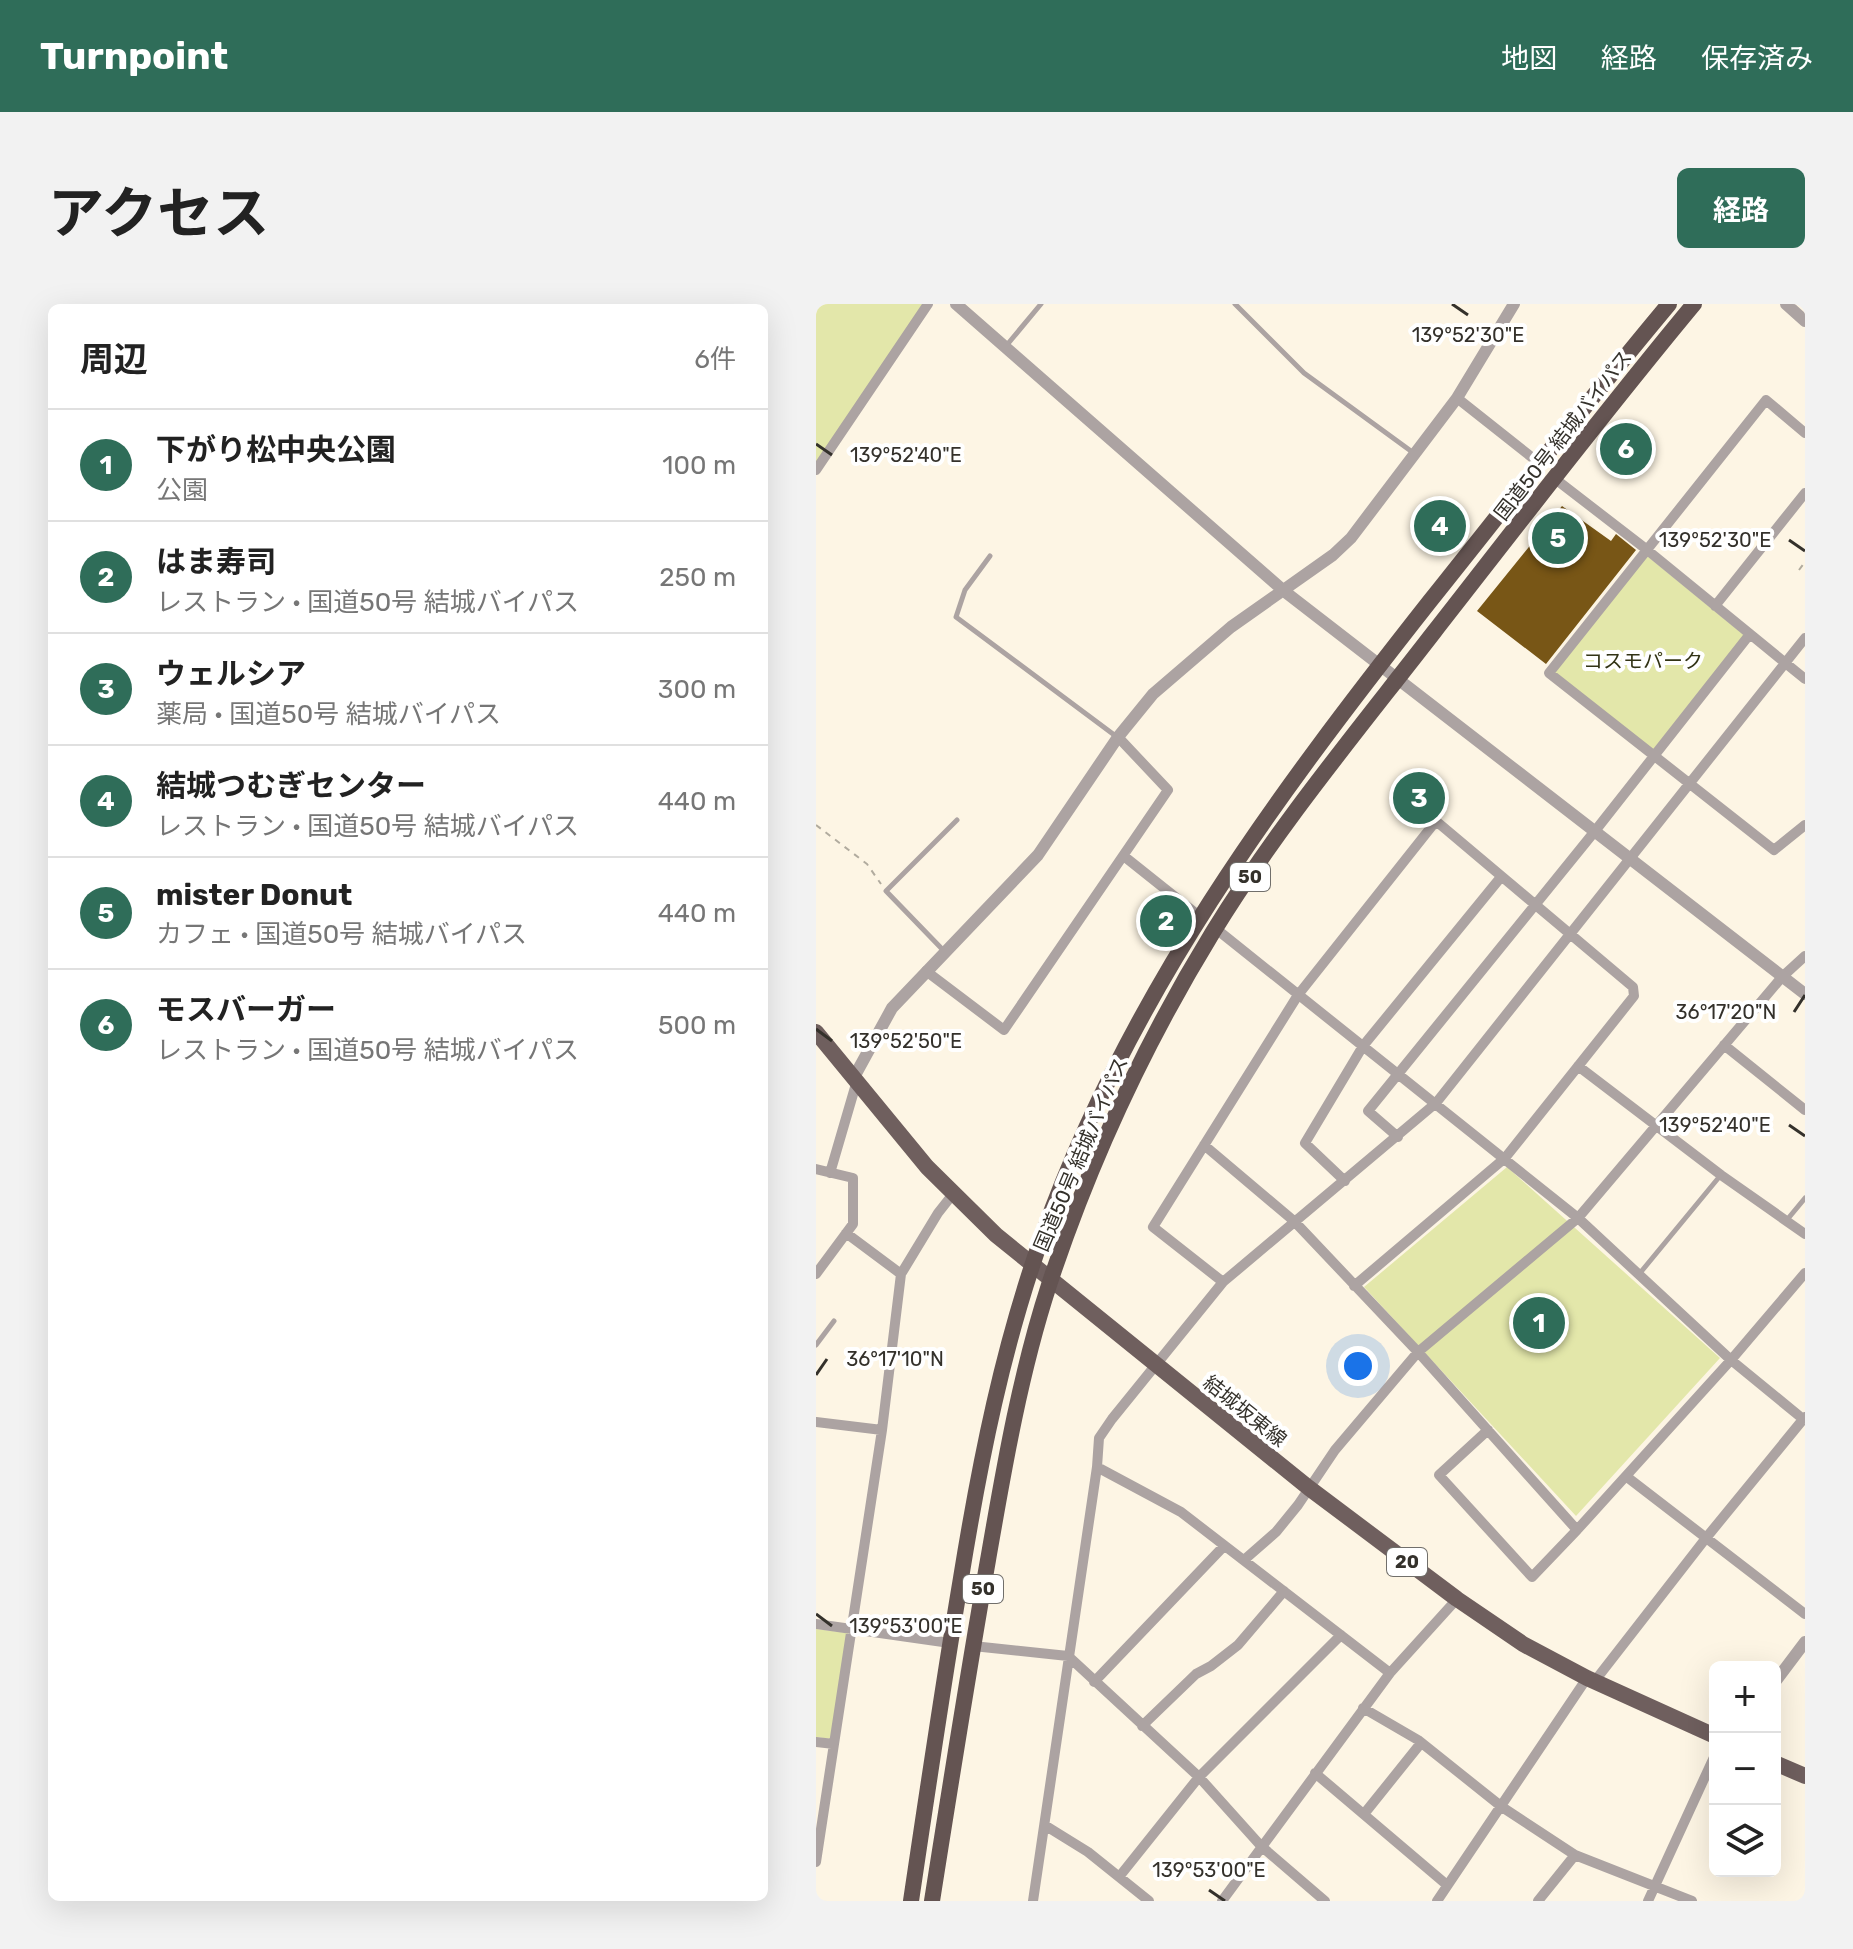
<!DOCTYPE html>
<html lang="ja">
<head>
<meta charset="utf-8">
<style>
  body { margin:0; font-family:Rubik,"Noto Sans JP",sans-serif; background:#f2f2f2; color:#222 }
  .controls { position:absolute; right:24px; bottom:24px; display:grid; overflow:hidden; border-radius:12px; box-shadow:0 8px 32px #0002 }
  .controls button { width:72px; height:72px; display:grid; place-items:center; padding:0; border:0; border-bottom:2px solid #e0e0e0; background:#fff; color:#222; font:40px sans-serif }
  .you { position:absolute; left:542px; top:1062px; width:28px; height:28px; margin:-20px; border:6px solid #fff; border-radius:50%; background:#1a73e8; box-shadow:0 0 0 12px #1a73e833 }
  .badge { display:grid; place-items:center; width:52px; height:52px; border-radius:50%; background:#2f6d59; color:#fff; font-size:26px; font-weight:700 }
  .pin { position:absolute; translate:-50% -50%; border:4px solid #fff; box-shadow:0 2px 8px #0006 }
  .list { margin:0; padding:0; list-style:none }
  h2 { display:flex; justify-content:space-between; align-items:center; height:104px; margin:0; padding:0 32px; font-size:34px }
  h2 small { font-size:26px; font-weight:400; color:#767676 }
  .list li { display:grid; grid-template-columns:52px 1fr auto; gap:24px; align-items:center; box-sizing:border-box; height:112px; padding:0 32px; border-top:2px solid #e0e0e0 }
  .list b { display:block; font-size:30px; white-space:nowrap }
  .list p { margin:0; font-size:26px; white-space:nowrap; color:#767676 }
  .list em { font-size:26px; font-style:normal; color:#767676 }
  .icon { flex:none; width:44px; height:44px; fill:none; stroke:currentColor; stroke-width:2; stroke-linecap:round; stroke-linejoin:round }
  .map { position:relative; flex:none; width:989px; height:1597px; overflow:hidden; border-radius:12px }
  header { display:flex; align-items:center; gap:48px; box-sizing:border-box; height:112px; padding:0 40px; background:#2f6d59; color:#fff }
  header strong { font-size:38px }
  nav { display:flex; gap:44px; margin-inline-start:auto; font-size:28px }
  .intro { display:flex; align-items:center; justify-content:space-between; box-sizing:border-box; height:192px; padding:0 48px }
  h1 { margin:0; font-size:56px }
  .button { padding:20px 36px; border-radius:12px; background:#2f6d59; color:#fff; font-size:28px; font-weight:700 }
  main { display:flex; gap:48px; padding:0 48px }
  aside { flex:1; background:#fff; border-radius:12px; box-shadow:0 8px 32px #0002 }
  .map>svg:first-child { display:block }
</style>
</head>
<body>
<header>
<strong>Turnpoint</strong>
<nav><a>地図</a><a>経路</a><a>保存済み</a></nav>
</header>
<div class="intro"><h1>アクセス</h1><a class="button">経路</a></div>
<main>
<aside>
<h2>周辺<small>6件</small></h2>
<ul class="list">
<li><span class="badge">1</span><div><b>下がり松中央公園</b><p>公園</p></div><em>100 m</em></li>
<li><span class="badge">2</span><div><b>はま寿司</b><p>レストラン · 国道50号 結城バイパス</p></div><em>250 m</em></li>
<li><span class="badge">3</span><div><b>ウェルシア</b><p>薬局 · 国道50号 結城バイパス</p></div><em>300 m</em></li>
<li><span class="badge">4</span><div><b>結城つむぎセンター</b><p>レストラン · 国道50号 結城バイパス</p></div><em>440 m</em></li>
<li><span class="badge">5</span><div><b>mister Donut</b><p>カフェ · 国道50号 結城バイパス</p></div><em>440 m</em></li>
<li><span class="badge">6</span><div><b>モスバーガー</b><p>レストラン · 国道50号 結城バイパス</p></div><em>500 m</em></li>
</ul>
</aside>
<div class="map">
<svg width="989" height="1597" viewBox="0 0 989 1597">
  <rect width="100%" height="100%" fill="#fdf5e4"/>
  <path fill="#e3e7aa" d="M0,0h107l-107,160z
    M830,251l98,80 -91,115 -100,-77z
    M691,863l213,191 -144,158 -212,-229z
    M0,1325l32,4 -17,106 -15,-2z"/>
  <path fill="#785616" d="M746,202l49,35 5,-7 20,16 -90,114 -69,-53z"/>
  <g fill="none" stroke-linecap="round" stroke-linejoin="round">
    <path stroke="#b1ab9e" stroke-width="2" stroke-dasharray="6 6" stroke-linecap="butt" d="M983,266l6,-8
      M0,521l51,39 14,20"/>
    <path stroke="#aca3a2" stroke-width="5" d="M419,0l69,69 111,81
      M190,42l35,-42
      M174,252l-25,34 -9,27 161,120
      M128,647l-58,-60 71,-71
      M970,917l19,-23
      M824,969l80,-97
      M0,1041l18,-24"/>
    <path stroke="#aca3a2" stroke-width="10" d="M641,94l82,65
      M989,129l-39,-33 -217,273 225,177 31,-25
      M0,166l112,-166
      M738,174l92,71 159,130
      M899,302l90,-113
      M309,553l74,59
      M399,624l363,290 153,142 72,59
      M110,667l78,59 164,-240 -50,-53
      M908,741l81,65
      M762,762l143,109 84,59
      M582,833l-30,-26 227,-280 155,-197
      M388,841l90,76 124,131 159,178 154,-170 74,-87
      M0,865l37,9v46l-37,50
      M14,869l26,-89
      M529,877l-40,-38 58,-97 138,-169
      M30,929l55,41
      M407,978l-70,-55 145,-232 138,-174 197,166 1,9 -129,162 -151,128
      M0,1118l66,8
      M672,1126l-49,45 93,102 45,-47
      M281,1163l2,-29 13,-19 111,-137 213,-179 369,-465
      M811,1173l178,137
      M428,1256l32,-28 22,-27 37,-55 83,-98 160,-134 204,-241 23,-21
      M0,1320l134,19
      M157,1342l95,10 131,121 62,69 64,55
      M278,1378l130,-136
      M778,1378l112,-144 99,-121
      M547,1404l55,32 84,67 73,48 117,46
      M326,1422l54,-52 15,-8 27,-21 46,-54
      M0,1438l18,2 48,-314 19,-156 37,-61 15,-19
      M499,1469l132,112
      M548,1510l57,-71
      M230,1522l42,26 61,49
      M0,1558l18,-118
      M303,1573l80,-100 142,-142
      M217,1597l64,-434 84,45 209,161
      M406,1597l168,-228 67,-74
      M621,1597l150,-223
      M722,1597l37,-46
      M832,1597l67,-146"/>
    <path stroke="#aca3a2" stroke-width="12" d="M140,0l328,287 521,403
      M970,0l19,17
      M37,775l39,-71 146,-153 80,-118 35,-43 78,-67 102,-72 18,-17 106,-140 57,-94
      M959,1378l30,-40"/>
    <path stroke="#6f5f5e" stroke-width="16" d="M0,728l111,135 69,68 313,253 148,111 66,45 64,34 128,58
      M959,1459l30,13"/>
    <path stroke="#645452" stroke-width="16" d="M95,1597c16,-108 32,-216 50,-323 19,-117 42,-233 82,-344 86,-240 231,-435 387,-633 79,-99 157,-199 239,-297
      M116,1597c18,-114 36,-228 56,-341 16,-92 32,-186 61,-275 41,-124 96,-242 164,-353 65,-106 146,-203 221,-300 86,-110 171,-221 260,-328"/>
  </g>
  <path fill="none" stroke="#34312b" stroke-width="3" d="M636,0l16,11M0,140l16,11M973,236l16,11M978,708l11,-17M0,725l16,12M973,821l16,11M0,1071l11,-16M0,1310l16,12M393,1586l16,11"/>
  <g text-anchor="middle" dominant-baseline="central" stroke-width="8" stroke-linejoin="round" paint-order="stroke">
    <g fill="#fff" stroke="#716f6b" stroke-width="2">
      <rect x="414" y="559" width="40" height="28" rx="6"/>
      <rect x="571" y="1244" width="40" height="28" rx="6"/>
      <rect x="147" y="1271" width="40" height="28" rx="6"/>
    </g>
    <g font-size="18" font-weight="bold" fill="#34312b">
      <text x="434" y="573">50</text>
      <text x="591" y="1258">20</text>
      <text x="167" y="1285">50</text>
    </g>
    <g font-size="20" fill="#34312b" stroke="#fff">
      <text transform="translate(747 131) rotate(-52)">国道50号 結城バイパス</text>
      <text transform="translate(265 850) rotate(-67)">国道50号 結城バイパス</text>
      <text transform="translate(429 1107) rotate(39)">結城坂東線</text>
    </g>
    <g font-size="20" fill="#323315" stroke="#fff">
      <text x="827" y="357">コスモパーク</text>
    </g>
  </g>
  <g font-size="20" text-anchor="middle" fill="#34312b" stroke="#fff" stroke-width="8" stroke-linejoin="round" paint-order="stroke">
    <text x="652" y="38">139°52'30"E</text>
    <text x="90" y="158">139°52'40"E</text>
    <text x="899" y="243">139°52'30"E</text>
    <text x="910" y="715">36°17'20"N</text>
    <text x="90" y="744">139°52'50"E</text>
    <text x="899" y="828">139°52'40"E</text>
    <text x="79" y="1062">36°17'10"N</text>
    <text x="90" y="1329">139°53'00"E</text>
    <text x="393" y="1573">139°53'00"E</text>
  </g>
</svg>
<div class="controls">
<button>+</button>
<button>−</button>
<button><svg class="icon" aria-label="layers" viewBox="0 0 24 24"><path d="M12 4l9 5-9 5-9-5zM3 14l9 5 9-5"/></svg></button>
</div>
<div class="you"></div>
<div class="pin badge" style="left:723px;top:1019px">1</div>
<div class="pin badge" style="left:350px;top:617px">2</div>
<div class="pin badge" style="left:603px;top:494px">3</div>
<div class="pin badge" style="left:624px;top:222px">4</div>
<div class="pin badge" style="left:742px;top:234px">5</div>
<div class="pin badge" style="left:810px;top:145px">6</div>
</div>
</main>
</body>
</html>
